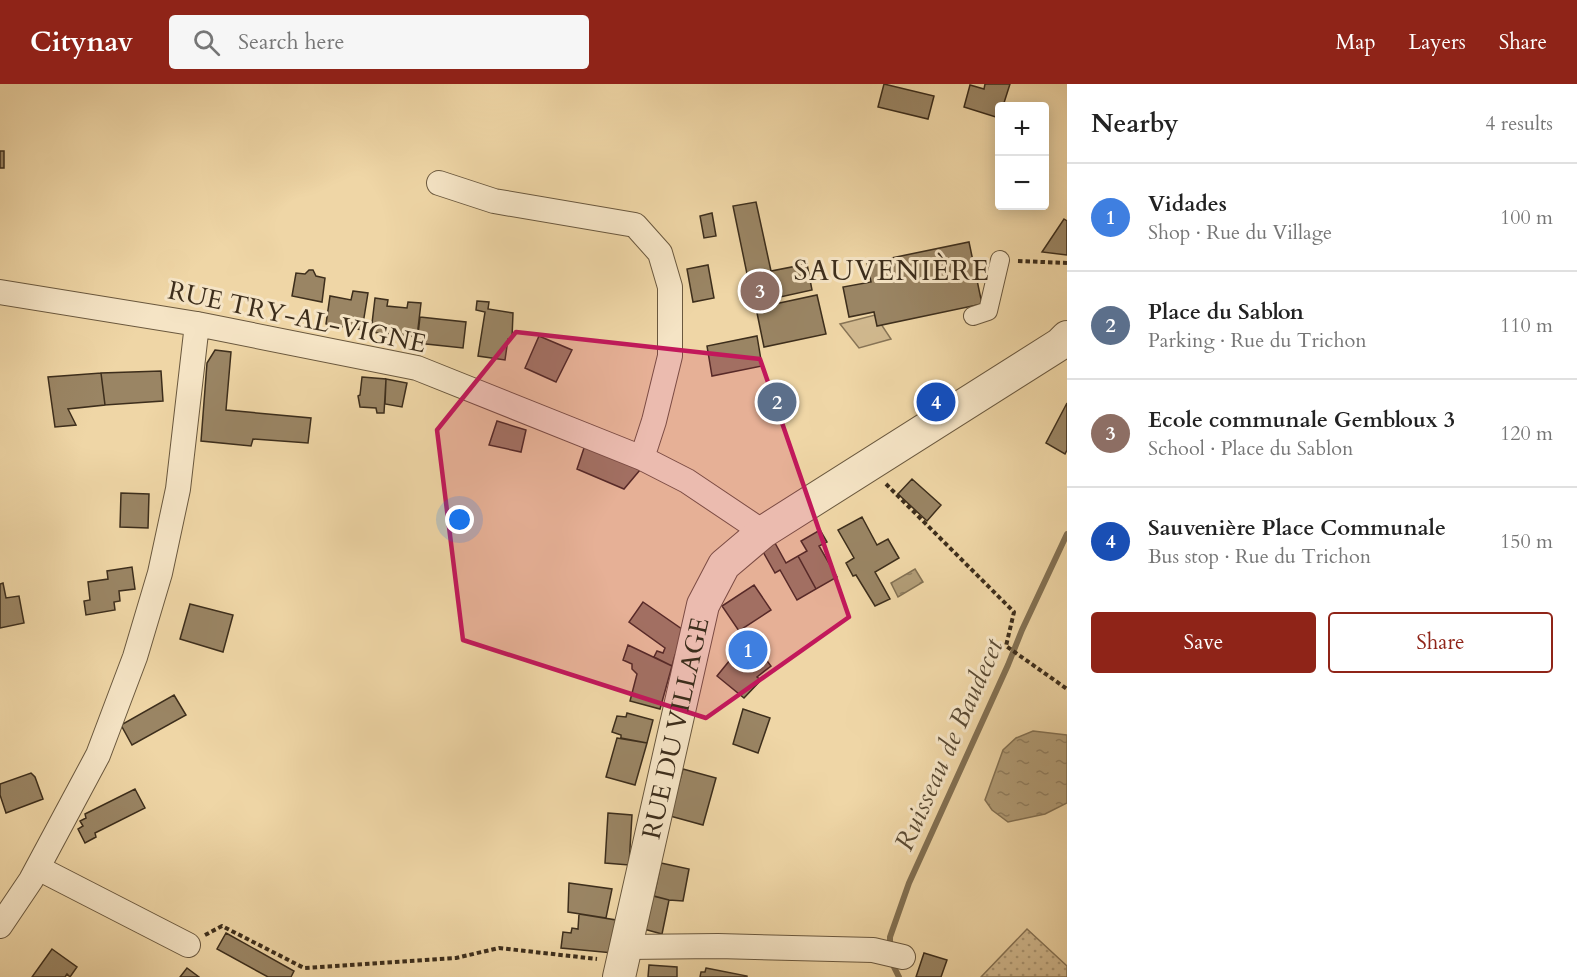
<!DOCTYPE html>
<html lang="en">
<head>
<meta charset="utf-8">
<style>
  body { margin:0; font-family:Cardo,serif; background:#f6f6f6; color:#222 }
  .controls { position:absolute; right:18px; top:18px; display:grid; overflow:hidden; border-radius:6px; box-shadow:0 3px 15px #0003 }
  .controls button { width:54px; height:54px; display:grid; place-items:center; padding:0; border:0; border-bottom:2px solid #e0e0e0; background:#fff; color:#222; font:30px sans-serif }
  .you { position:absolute; left:460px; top:436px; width:21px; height:21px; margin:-15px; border:4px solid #fff; border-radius:50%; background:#1a73e8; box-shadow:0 0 0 9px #1a73e833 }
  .badge { display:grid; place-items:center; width:39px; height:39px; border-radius:50%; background:#8f2418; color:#fff; font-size:20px; font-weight:700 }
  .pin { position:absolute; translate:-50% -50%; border:3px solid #fff; box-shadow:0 2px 6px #0006 }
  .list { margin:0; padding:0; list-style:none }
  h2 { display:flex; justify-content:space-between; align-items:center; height:78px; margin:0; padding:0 24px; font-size:26px }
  h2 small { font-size:20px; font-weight:400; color:#767676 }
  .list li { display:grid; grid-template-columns:39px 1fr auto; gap:18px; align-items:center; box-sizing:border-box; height:108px; padding:0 24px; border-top:2px solid #e0e0e0 }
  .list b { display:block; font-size:22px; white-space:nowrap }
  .list p { margin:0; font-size:20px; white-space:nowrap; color:#767676 }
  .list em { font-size:20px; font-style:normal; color:#767676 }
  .actions { display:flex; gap:12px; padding:18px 24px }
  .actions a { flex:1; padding:14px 0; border:2px solid #8f2418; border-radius:6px; text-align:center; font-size:21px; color:#8f2418 }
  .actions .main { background:#8f2418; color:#fff }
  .icon { flex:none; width:33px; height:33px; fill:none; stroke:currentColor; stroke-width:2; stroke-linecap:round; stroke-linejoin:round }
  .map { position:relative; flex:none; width:1067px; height:893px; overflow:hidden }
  header { display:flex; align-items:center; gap:36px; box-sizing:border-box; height:84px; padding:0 30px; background:#8f2418; color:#fff }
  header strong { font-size:28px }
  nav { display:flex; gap:33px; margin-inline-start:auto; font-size:21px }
  .search { width:420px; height:54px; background:#f6f6f6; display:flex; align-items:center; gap:15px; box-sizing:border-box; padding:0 21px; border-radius:6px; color:#767676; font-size:22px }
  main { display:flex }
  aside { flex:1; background:#fff }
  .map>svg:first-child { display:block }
</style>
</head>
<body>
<header>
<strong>Citynav</strong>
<div class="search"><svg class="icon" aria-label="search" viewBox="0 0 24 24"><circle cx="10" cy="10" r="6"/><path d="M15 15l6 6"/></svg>Search here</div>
<nav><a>Map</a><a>Layers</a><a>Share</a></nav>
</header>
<main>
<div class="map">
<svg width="1067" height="893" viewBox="0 0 1067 893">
  <defs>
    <pattern id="grass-dots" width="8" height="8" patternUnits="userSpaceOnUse" patternTransform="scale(1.5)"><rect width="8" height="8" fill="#d1b98f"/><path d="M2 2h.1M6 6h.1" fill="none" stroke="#ab9774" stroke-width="1.8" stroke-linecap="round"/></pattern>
    <pattern id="water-ripples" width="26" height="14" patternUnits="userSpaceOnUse" patternTransform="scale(1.5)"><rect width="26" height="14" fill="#b29d77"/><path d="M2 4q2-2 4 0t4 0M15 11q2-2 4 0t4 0" fill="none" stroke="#928061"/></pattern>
  </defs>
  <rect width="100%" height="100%" fill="#efd6a6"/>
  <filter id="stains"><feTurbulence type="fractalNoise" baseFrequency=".00333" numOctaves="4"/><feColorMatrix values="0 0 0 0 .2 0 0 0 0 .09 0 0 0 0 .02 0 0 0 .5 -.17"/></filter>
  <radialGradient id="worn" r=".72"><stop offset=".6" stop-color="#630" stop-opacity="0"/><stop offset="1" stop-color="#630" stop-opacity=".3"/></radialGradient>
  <path fill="url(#grass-dots)" stroke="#877456" stroke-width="1.5" d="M1027,845l40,37v11h-86z"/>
  <path fill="#d1b98f" stroke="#877456" stroke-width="1.5" d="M875,231l16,24 -32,9 -19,-24z"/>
  <path fill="url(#water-ripples)" stroke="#837153" stroke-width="1.5" d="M915,485l8,13 -25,15 -7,-14z
    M1033,647l34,4v68l-22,11 -37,8 -16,-12 -7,-10 18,-50 13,-12z"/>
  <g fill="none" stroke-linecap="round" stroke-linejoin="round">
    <path stroke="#837153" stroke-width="6" d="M890,864v-11l19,-54 99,-218 14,-35 45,-96
      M891,877l8,16"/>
  </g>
  <path fill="#9a8564" stroke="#3d2e1c" stroke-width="1.5" d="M884,0l50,12 -6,23 -50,-12z
    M985,0h25l-7,22h-4v12l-35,-11 6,-22 14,4z
    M0,67h4v17h-4z
    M756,118l15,69 36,-7 5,26 -59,13 -20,-97z
    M712,129l4,23 -12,2 -4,-22z
    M1064,135l3,2v34l-25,-3z
    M969,158l13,62 -105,22 -3,-14 -25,5 -6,-30 28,-5 -4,-19z
    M708,181l6,33 -21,4 -6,-33z
    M309,186h4l3,6 9,2 -3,24 -30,-6 4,-23 9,1z
    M353,207l15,2 -6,37 -36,-6 4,-28 21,4z
    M817,211l9,39 -62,13 -8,-39z
    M375,214l13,2 -1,6 20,2 1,-6 13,1 -4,34 -46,-5z
    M477,217l12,1 -1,7 25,4 -1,25 -4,1 -3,21 -27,-4 7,-44 -9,-2z
    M420,233l46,5 -3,26 -46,-5z
    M539,252l33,14 -16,32 -31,-14z
    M757,252l5,30 -50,10 -5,-30z
    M215,266l16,2 -5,58 85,8 -3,25 -55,-4 -2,7 -50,-5 6,-78z
    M161,287l2,30 -58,4 -4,-32z
    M101,289l4,32 -37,4 8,16 -21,2 -7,-50z
    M362,293l24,2 -2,34h-7l-1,-5 -16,-1 -2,-11 2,-1z
    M386,295l21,4 -5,24 -17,-3z
    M1067,319v47l-2,4 -19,-11z
    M497,337l29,9 -5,22 -32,-7z
    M585,361l55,25 -16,19 -47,-20z
    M912,395l29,26 -14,16 -29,-27z
    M121,409l28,1 -1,34 -28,-1z
    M862,433l15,28 11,-6 11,19 -24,14 15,27 -15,7 -19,-31 -3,1 -7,-13 8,-5 -16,-28z
    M820,446l7,12 -8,4 18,31 -21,12 -18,-33 9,-5 -6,-10z
    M775,459l11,20 12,-7 18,33 -19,11 -17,-30 -5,3 -13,-23z
    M132,483l3,22 -16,2 1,10 -6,1 1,8 -29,5 -2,-14 6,-1 -2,-18 20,-3 -1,-8z
    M3,499l3,15 13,-2 5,27 -24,5v-44z
    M754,501l17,25 -32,21 -17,-25z
    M643,518l46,32 -14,21 -3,11 -18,-9 3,-6 6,2 2,-5 -36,-26z
    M190,520l43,11 -10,37 -43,-13z
    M752,557l19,25 -14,11 4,3 -17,18 -27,-22 17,-21z
    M628,561l44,21 -12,43 -30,-8 7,-27 -5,-5v-5l-9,-4z
    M174,611l12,20 -54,30 -11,-20z
    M743,625l27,9 -12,35 -25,-9z
    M627,629l26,7 -6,23 -26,-5v-3l-9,-3 5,-16 9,1z
    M617,654l30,5 -12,42 -29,-8z
    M683,685l33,9 -13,47 -33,-9z
    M31,689l4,4 8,22 -37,14 -6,-18v-11z
    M135,705l10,19 -50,25 1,4 -11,6 -7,-14 5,-3 -3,-5 6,-3 -1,-4z
    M608,729l24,2 -3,50 -24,-2z
    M661,779l28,6 -6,32 -14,-1 -15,-4z
    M569,799l43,6 -6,29 -38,-6z
    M649,811l20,5 -7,34 -22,-6z
    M579,830l37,6 -3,33 -52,-5 2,-16 8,1 1,-5 6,1z
    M226,849l68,38 -3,6h-23l-51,-28z
    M52,865l25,18 -7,10 -3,-3 -2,3h-33z
    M924,869l23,7 -6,17h-25z
    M649,881l28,2v10h-29z
    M187,884l12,9h-19z
    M706,884l41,8v1h-47l1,-5h4z"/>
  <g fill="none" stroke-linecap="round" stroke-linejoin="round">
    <g stroke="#6a583e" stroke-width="20">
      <path id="pedestrian" d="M973,232l15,-5 12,-51"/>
    </g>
    <g stroke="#6a583e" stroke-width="26">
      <path id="minor" d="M439,99l55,18 141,24 25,28 10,34v69l-16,65 -12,37
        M0,208l197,32 220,44 225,90 45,23 76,51
        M38,784l150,77
        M0,842l31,-46 67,-125 37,-98 25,-84 18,-84 19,-165
        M626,863l92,-1 155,4 30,7"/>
    </g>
    <g stroke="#6a583e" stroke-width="34">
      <g id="tertiary">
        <path id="s1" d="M619,893l84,-372 21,-40 39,-33 297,-188 7,-7"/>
      </g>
    </g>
    <path stroke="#3d2e1c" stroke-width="4" stroke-dasharray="4.5 3" stroke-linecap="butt" d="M1018,177l49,2
      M886,400l128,128 -8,34 61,43
      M205,851l17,-9 82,42 152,-10 43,-10 98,11"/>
    <use href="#pedestrian" stroke="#f5e4c5" stroke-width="18"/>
    <use href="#minor" stroke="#f5e4c5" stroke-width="24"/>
    <use href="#tertiary" stroke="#f5e4c5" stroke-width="32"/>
  </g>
  <path fill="#c2185b" fill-opacity="0.2" stroke="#c2185b" stroke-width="4.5" stroke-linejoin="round" d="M516,248l244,27 89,258 -143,101 -243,-78 -26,-210z"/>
  <g text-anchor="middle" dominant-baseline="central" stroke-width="6" stroke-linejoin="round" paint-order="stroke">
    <g font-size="26" fill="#3d2e1c" stroke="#f5e4c5">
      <text transform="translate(297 233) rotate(12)">RUE TRY-AL-VIGNE</text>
      <text stroke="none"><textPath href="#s1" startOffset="255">RUE DU VILLAGE</textPath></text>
    </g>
    <g font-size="27" font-style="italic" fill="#5a4a33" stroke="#f5e4c5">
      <text transform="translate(949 661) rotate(-66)">Ruisseau de Baudecet</text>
    </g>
    <g font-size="28" letter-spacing="1.5" fill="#3d2e1c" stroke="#f5e4c5">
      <text x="892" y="187">SAUVENIÈRE</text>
    </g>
  </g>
  <rect width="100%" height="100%" filter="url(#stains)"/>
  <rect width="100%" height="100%" fill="url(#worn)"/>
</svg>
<div class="controls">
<button>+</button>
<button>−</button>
</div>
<div class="you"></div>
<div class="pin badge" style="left:748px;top:566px;background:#3f7fe0">1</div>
<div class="pin badge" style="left:777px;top:318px;background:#5c6f8a">2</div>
<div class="pin badge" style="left:760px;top:207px;background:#8d6e63">3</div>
<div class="pin badge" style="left:936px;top:318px;background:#1a4fb4">4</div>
</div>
<aside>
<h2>Nearby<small>4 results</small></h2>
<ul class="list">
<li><span class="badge" style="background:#3f7fe0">1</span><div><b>Vidades</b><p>Shop · Rue du Village</p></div><em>100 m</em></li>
<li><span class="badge" style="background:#5c6f8a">2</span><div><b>Place du Sablon</b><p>Parking · Rue du Trichon</p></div><em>110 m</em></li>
<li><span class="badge" style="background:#8d6e63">3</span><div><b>Ecole communale Gembloux 3</b><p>School · Place du Sablon</p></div><em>120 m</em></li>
<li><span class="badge" style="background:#1a4fb4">4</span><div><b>Sauvenière Place Communale</b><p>Bus stop · Rue du Trichon</p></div><em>150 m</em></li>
</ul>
<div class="actions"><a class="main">Save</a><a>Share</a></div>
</aside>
</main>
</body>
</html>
